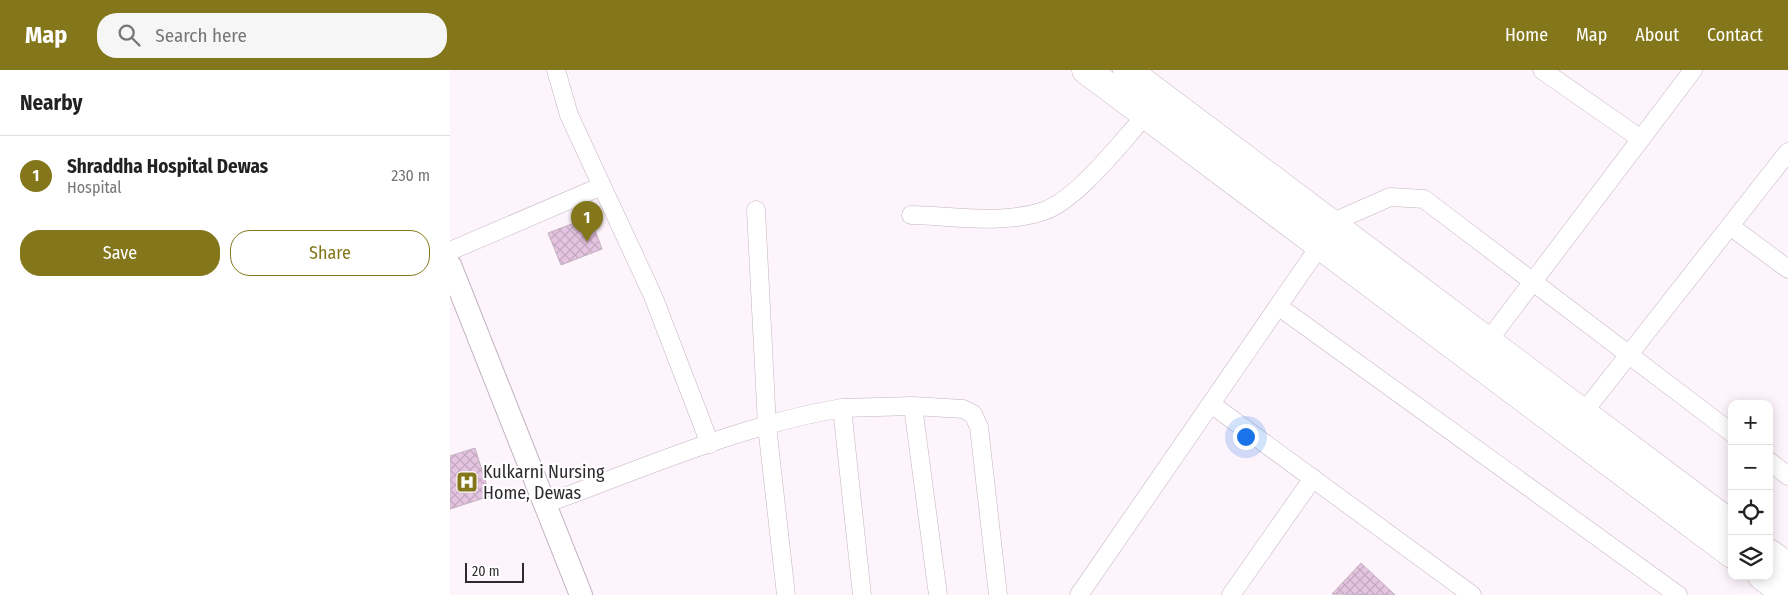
<!DOCTYPE html>
<html lang="en">
<head>
<meta charset="utf-8">
<style>
  body { margin:0; font-family:"Fira Sans Condensed",sans-serif; background:#f6f6f6; color:#222 }
  .controls { position:absolute; right:15px; bottom:15px; display:grid; overflow:hidden; border-radius:10px; box-shadow:0 2px 12px #0003 }
  .controls button { width:45px; height:45px; display:grid; place-items:center; padding:0; border:0; border-bottom:1px solid #e0e0e0; background:#fff; color:#222; font:25px sans-serif }
  .scale { position:absolute; left:15px; bottom:12px; width:59px; box-sizing:border-box; padding-left:5px; border:2px solid #2f2a2f; border-top:0; font-size:14px; line-height:18px; white-space:nowrap; color:#2f2a2f; -webkit-text-stroke:4px #fff; paint-order:stroke }
  .you { position:absolute; left:795px; top:366px; width:18px; height:18px; margin:-12px; border:4px solid #fff; border-radius:50%; background:#1a73e8; box-shadow:0 0 0 8px #1a73e833 }
  .badge { display:grid; place-items:center; width:32px; height:32px; border-radius:50%; background:#84771b; color:#fff; font-size:16px; font-weight:700 }
  .pin { position:absolute; translate:-50% -41px; filter:drop-shadow(0 1px 2px #0008) }
  .pin::after { content:''; position:absolute; top:26px; width:18px; height:15px; background:inherit; clip-path:polygon(0 0,100% 0,50% 100%) }
  .list { margin:0; padding:0; list-style:none }
  h2 { display:flex; justify-content:space-between; align-items:center; height:65px; margin:0; padding:0 20px; font-size:21px }
  h2 small { font-size:16px; font-weight:400; color:#767676 }
  .list li { display:grid; grid-template-columns:32px 1fr auto; gap:15px; align-items:center; box-sizing:border-box; height:80px; padding:0 20px; border-top:1px solid #e0e0e0 }
  .list b { display:block; font-size:19px; white-space:nowrap }
  .list p { margin:0; font-size:16px; white-space:nowrap; color:#767676 }
  .list em { font-size:16px; font-style:normal; color:#767676 }
  .actions { display:flex; gap:10px; padding:15px 20px }
  .actions a { flex:1; padding:11px 0; border:1px solid #84771b; border-radius:20px; text-align:center; font-size:18px; color:#84771b }
  .actions .main { background:#84771b; color:#fff }
  .icon { flex:none; width:28px; height:28px; fill:none; stroke:currentColor; stroke-width:2; stroke-linecap:round; stroke-linejoin:round }
  .map { position:relative; flex:none; width:1338px; height:525px; overflow:hidden }
  header { display:flex; align-items:center; gap:30px; box-sizing:border-box; height:70px; padding:0 25px; background:#84771b; color:#fff }
  header strong { font-size:24px }
  nav { display:flex; gap:28px; margin-inline-start:auto; font-size:18px }
  .search { width:350px; height:45px; background:#f6f6f6; display:flex; align-items:center; gap:12px; box-sizing:border-box; padding:0 18px; border-radius:20px; color:#767676; font-size:19px }
  main { display:flex }
  aside { flex:1; background:#fff }
  .map>svg:first-child { display:block }
</style>
</head>
<body>
<header>
<strong>Map</strong>
<div class="search"><svg class="icon" aria-label="search" viewBox="0 0 24 24"><circle cx="10" cy="10" r="6"/><path d="M15 15l6 6"/></svg>Search here</div>
<nav><a>Home</a><a>Map</a><a>About</a><a>Contact</a></nav>
</header>
<main>
<aside>
<h2>Nearby<small></small></h2>
<ul class="list">
<li><span class="badge">1</span><div><b>Shraddha Hospital Dewas</b><p>Hospital</p></div><em>230 m</em></li>
</ul>
<div class="actions"><a class="main">Save</a><a>Share</a></div>
</aside>
<div class="map">
<svg width="1338" height="525" viewBox="0 0 1338 525">
  <defs>
    <pattern id="building-cross-hatch" width="8" height="8" patternUnits="userSpaceOnUse" patternTransform="scale(1.25)"><rect width="8" height="8" fill="#e5c4e1"/><path d="M0 0l8 8M0 8l8-8" fill="none" stroke="#c5a9c1"/></pattern>
  </defs>
  <rect width="100%" height="100%" fill="#fef4fc"/>
  <path fill="url(#building-cross-hatch)" stroke="#c1b2bf" d="M140,147l12,32 -41,16 -13,-32z
    M25,378l15,48 -40,13v-53z
    M911,493l34,32 -63,-1z"/>
  <g fill="none" stroke-linecap="round" stroke-linejoin="round">
    <g stroke="#c3b4c1" stroke-width="19">
      <path id="minor" d="M106,0l13,45 84,181 57,148
        M1092,0l99,69
        M306,140l11,216 19,169
        M461,145c42,1 92,10 133,-4 34,-12 77,-69 102,-96
        M881,153l59,-26 34,2 308,234
        M1280,156l58,43
        M0,181l152,-65
        M828,236l400,289
        M1038,271l205,-271
        M761,334l261,191
        M463,336l50,3 10,5 6,13 19,168
        M392,338l71,-2 25,189
        M1133,343l205,-261
        M1319,391l19,15
        M95,434c97,-35 195,-79 297,-96l20,187
        M629,525l242,-351
        M781,525l82,-117"/>
    </g>
    <g stroke="#c3b4c1" stroke-width="24">
      <path id="tertiary" d="M0,195l131,330"/>
    </g>
    <g stroke="#c3b4c1" stroke-width="29">
      <path id="primary" d="M636,0l646,484
        M677,0l605,455
        M1319,483l19,14
        M1312,506l25,19"/>
    </g>
    <use href="#minor" stroke="#fff" stroke-width="18"/>
    <use href="#tertiary" stroke="#fff" stroke-width="22"/>
    <use href="#primary" stroke="#fff" stroke-width="28"/>
  </g>
  <defs>
    <g id="hospital-square" transform="scale(1.125)"><rect x="-9" y="-9" width="18" height="18" rx="4" fill="#84771b" stroke="#fff"/><path d="M-5-5h3v3.5h4V-5h3V5h-3V1.5h-4V5h-3Z" fill="#fff"/></g>
  </defs>
  <g fill-rule="evenodd">
    <use href="#hospital-square" x="17" y="412"/>
  </g>
  <g text-anchor="middle" dominant-baseline="central" stroke-width="4" stroke-linejoin="round" paint-order="stroke">
    <g font-size="18" fill="#2f2a2f" stroke="#fff" text-anchor="start">
      <text x="33" y="402">Kulkarni Nursing<tspan x="33" dy="21">Home, Dewas</tspan></text>
    </g>
  </g>
</svg>
<div class="controls">
<button>+</button>
<button>−</button>
<button><svg class="icon" aria-label="locate" viewBox="0 0 24 24"><circle cx="12" cy="12" r="6"/><path d="M12 2v4M12 18v4M2 12h4M18 12h4"/></svg></button>
<button><svg class="icon" aria-label="layers" viewBox="0 0 24 24"><path d="M12 4l9 5-9 5-9-5zM3 14l9 5 9-5"/></svg></button>
</div>
<div class="scale">20 m</div>
<div class="you"></div>
<div class="pin badge" style="left:137px;top:172px">1</div>
</div>
</main>
</body>
</html>
